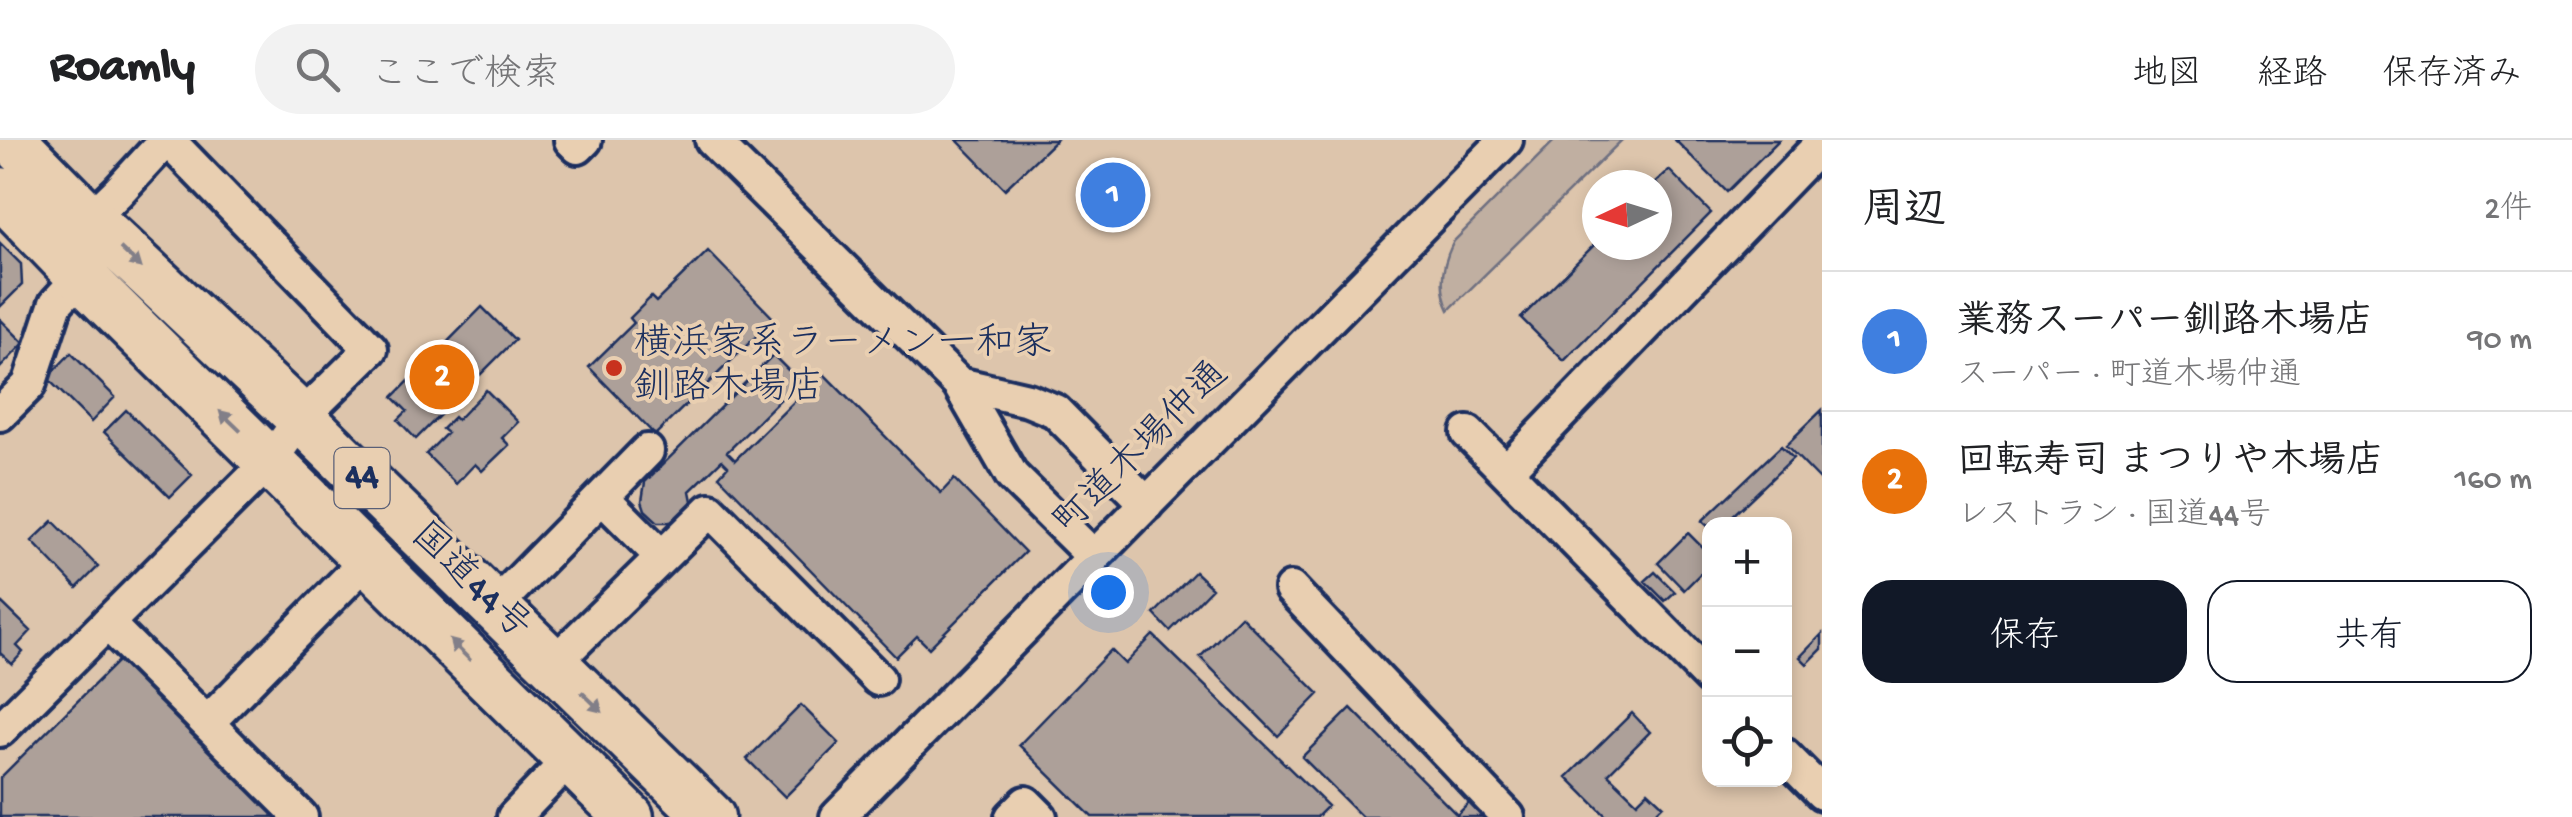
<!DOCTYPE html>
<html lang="ja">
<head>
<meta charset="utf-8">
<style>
  body { margin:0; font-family:"Gochi Hand","Klee One",sans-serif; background:#f2f2f2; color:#202124 }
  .controls { position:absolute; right:30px; bottom:30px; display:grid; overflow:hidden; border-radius:20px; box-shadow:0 5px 15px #0003 }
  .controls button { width:90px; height:90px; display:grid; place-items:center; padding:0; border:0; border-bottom:2px solid #e0e0e0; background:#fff; color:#202124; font:50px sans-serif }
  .compass { position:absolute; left:1582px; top:30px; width:90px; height:90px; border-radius:50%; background:#fff; box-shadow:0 5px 15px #0003; rotate:266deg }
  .you { position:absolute; left:1108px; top:452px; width:35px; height:35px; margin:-25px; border:8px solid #fff; border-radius:50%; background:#1a73e8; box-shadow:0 0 0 15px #1a73e833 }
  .badge { display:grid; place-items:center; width:65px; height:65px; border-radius:50%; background:#111827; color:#fff; font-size:32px; font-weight:700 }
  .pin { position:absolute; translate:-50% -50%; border:5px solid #fff; box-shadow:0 2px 10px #0006 }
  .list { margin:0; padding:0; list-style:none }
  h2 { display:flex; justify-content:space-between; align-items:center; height:130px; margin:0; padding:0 40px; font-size:42px }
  h2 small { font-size:32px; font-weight:400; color:#757577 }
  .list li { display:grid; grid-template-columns:65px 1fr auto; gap:30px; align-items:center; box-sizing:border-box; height:140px; padding:0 40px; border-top:2px solid #e0e0e0 }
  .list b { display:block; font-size:38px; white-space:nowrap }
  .list p { margin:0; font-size:32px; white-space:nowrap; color:#757577 }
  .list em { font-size:32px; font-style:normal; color:#757577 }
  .actions { display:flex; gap:20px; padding:30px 40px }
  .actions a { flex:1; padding:22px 0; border:2px solid #111827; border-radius:30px; text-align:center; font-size:35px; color:#111827 }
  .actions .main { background:#111827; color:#fff }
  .icon { flex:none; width:55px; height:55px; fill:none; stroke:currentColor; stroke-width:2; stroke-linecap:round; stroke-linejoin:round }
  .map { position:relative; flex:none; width:1822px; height:677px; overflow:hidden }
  header { display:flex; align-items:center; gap:60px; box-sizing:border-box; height:140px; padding:0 50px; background:#fff; border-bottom:2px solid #e0e0e0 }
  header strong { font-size:48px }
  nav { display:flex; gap:55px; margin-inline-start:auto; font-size:35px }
  .search { width:700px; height:90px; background:#f2f2f2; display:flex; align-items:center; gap:25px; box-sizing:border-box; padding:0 35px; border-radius:55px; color:#757577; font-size:38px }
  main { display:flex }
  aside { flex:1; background:#fff }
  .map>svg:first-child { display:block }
</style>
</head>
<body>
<header>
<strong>Roamly</strong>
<div class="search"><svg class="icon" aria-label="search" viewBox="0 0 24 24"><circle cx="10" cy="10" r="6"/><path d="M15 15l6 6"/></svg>ここで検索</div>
<nav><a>地図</a><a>経路</a><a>保存済み</a></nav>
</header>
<main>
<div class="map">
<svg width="1822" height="677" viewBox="0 0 1822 677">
  <rect width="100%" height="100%" fill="#ddc5ac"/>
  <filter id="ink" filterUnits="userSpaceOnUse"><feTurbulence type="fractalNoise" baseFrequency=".01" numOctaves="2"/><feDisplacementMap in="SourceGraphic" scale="20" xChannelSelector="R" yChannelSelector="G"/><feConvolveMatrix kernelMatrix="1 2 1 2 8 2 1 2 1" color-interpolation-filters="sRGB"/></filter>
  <g filter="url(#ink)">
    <path fill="#c0afa1" stroke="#6e6f80" stroke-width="2.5" d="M1555,0h67l-173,170c-11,-23 -7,-46 5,-69z"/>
    <path fill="#ada099" stroke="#1b2f5e" stroke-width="2.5" d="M957,0h99l-51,49z
      M1675,0h104l-52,52z
      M1669,30l42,43 -147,148 -43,-43 76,-76v3h60v-60h-4z
      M0,103l21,21 1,21 -22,22z
      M708,111l66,68 -119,116 -66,-68 45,-44 -4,-5 21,-21 5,5z
      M482,167l33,33 -99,99 -18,-19 9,-9 -14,-14z
      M0,179l24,24 -24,25z
      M71,213l44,44 -24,25 -44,-44z
      M773,215l26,26 -72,71 8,8 88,-87 118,120 13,-14 71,73 -96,96 -12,-12 -21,21 -177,-181 9,-10 -6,-6 -32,31 2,10 -3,9 -13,12h-18l-13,-12 -3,-9 3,-19z
      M486,250l32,32 -16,16 7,7 -27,26 -7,-7 -19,20 -30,-30 21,-21 -5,-4 12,-12 3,3z
      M126,270l66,65 -22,22 -66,-65z
      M1822,270v72l-36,-37z
      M1781,306l12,12 -69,66h-14v4l-8,-7z
      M53,381l45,46 -21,21 -45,-47z
      M1688,393l22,22v9l-26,26 -26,-27z
      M1195,432l17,16 -42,43 -16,-17z
      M1655,432l20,20 -10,9 -20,-20z
      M0,461l31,30 -14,15 6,6 -11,12 -12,-11z
      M1241,476l78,78 -41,42 -78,-79z
      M1822,494v15l-15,15 -7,-7z
      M1153,495l175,171 -11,11h-225l-73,-72 92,-95 14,14z
      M120,519l156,158h-276v-39z
      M801,565l38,38 -54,54 -38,-38z
      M1351,568l106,107 16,-16 18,18h-129l-60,-60z
      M1632,573l18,19 -42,42 29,28 11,-11 15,14 -12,12h-12l-3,-3 -3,3h-26l-40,-40z"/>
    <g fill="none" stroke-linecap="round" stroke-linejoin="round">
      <g stroke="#1b2f5e" stroke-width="40">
        <path id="minor" d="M571,0l7,7 7,-7
          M712,0l247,244 53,92 82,81
          M90,79l28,-27 48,-52
          M959,244l69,16 27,11 92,93
          M0,274l29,-29 27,-82 25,-27
          M1468,293l242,245
          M1506,331l316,-328
          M602,357l60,60
          M1291,449l217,228
          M494,467l153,-156
          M107,483l194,194
          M553,524l157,-154 168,169
          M207,583l161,-164
          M0,590l270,-269 31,-43 70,-69 -203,-209
          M1784,615l38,38
          M514,677l56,-58
          M837,677l669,-677
          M1012,677l14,-14 14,14"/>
      </g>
      <g stroke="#1b2f5e" stroke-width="55">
        <path id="highway" d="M12,0l78,79 211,199 409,399
          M0,52l81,84 548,541"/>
      </g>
      <use href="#minor" stroke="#e9cfb1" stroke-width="32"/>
      <use href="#highway" stroke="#e9cfb1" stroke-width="48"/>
    </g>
    <defs><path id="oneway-solid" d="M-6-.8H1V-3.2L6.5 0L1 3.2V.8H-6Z" transform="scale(2.5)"/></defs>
    <g fill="#827f88">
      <use href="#oneway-solid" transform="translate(131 118) rotate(43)"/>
      <use href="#oneway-solid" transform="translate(230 281) rotate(-136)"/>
      <use href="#oneway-solid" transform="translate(460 510) rotate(-135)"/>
      <use href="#oneway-solid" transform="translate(592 562) rotate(44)"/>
    </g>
  </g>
  <circle fill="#c8321e" stroke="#e9cfb1" stroke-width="4" cx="614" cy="228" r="10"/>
  <g text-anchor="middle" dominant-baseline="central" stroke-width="8" stroke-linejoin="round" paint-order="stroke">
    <rect fill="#e9cfb1" stroke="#595f77" stroke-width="2.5" x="334.5" y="308" width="55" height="60" rx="8"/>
    <g font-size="35" font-weight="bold" fill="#1b2f5e">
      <text x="362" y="338">44</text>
    </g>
    <g font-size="38" fill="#1b2f5e" stroke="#e9cfb1" text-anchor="start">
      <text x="634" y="206">横浜家系ラーメン一和家<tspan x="634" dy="44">釧路木場店</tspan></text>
    </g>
    <g font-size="38" fill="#1b2f5e" stroke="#e9cfb1">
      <text transform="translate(1143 310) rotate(-45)">町道木場仲通</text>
      <text transform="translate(469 443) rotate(44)">国道44号</text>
    </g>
  </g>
</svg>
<div class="controls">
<button>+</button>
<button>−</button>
<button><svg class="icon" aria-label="locate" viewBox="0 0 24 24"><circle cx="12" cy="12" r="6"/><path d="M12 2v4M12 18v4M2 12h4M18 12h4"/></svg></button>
</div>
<svg class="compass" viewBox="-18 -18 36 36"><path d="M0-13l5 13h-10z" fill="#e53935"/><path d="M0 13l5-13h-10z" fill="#757577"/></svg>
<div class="you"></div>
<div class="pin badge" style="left:1113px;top:55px;background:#3f7fe0">1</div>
<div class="pin badge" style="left:442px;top:237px;background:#e8710a">2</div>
</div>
<aside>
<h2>周辺<small>2件</small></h2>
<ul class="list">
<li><span class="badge" style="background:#3f7fe0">1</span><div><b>業務スーパー釧路木場店</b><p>スーパー · 町道木場仲通</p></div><em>90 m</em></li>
<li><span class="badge" style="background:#e8710a">2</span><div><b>回転寿司 まつりや木場店</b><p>レストラン · 国道44号</p></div><em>160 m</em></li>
</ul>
<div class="actions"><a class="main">保存</a><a>共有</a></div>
</aside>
</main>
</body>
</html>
